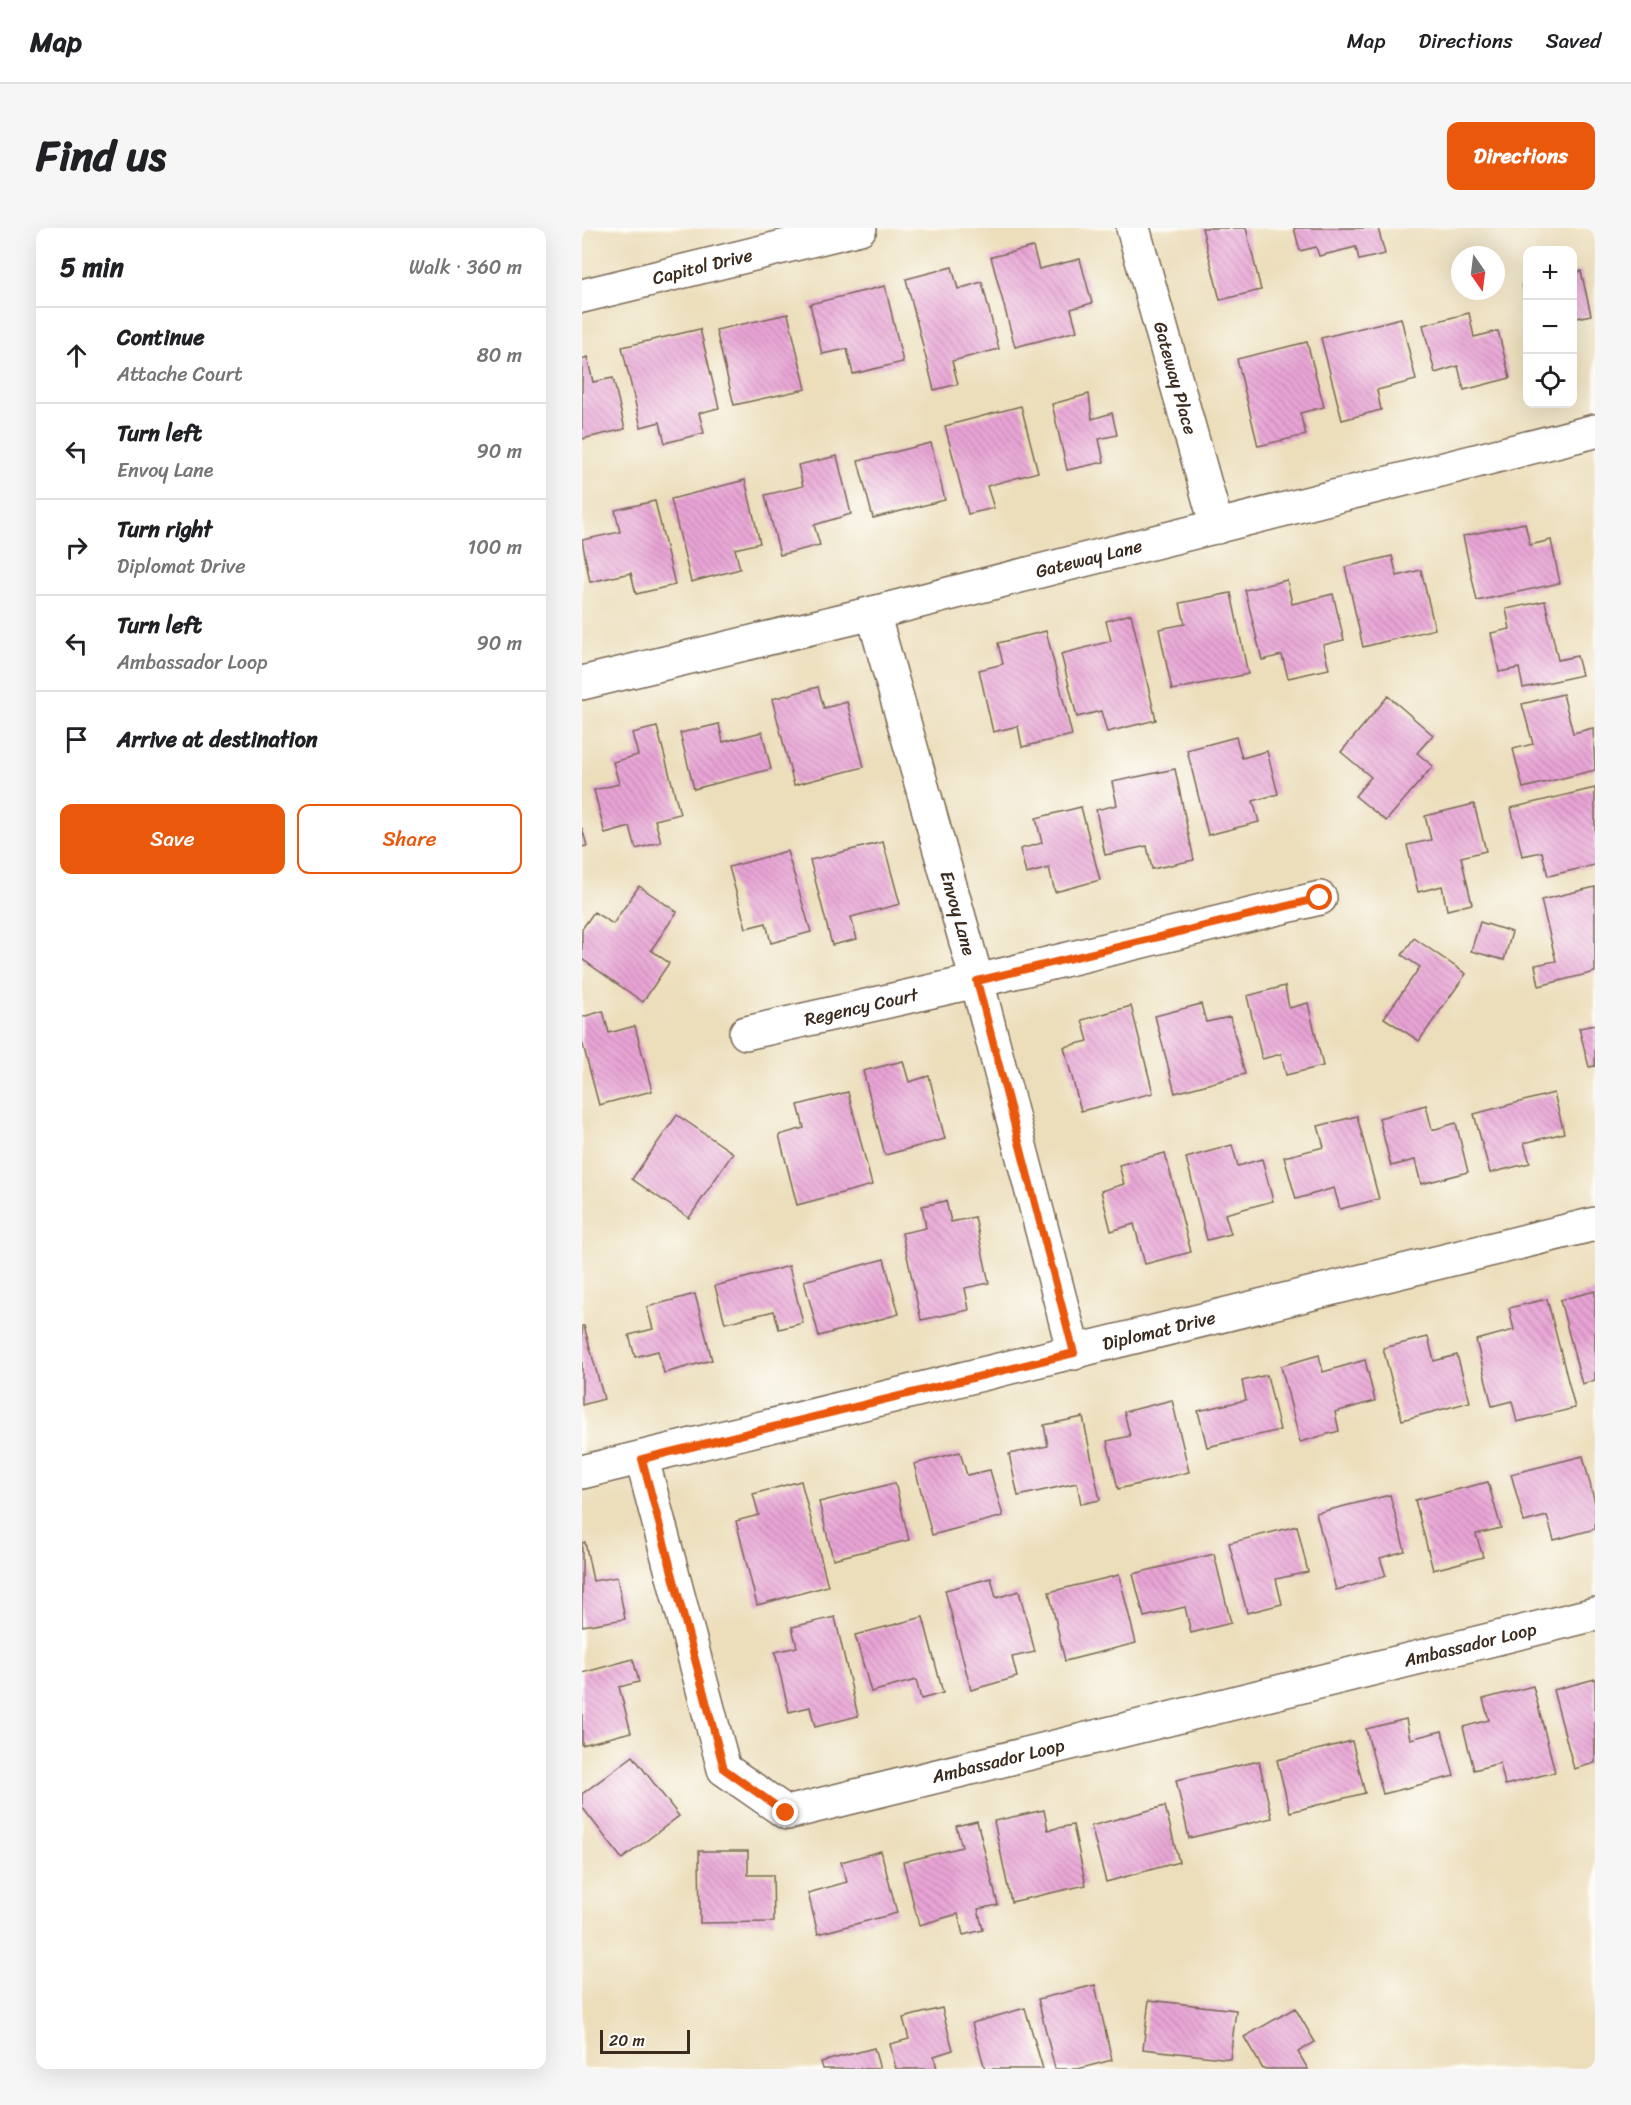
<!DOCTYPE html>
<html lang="en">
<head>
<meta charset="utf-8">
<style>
  body { margin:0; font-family:Sriracha,sans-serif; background:#f6f6f6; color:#202124 }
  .controls { position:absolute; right:18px; top:18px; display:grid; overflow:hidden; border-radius:12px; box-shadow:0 6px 24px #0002 }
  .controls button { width:54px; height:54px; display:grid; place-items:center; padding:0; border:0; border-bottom:2px solid #e0e0e0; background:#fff; color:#202124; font:30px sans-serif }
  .compass { position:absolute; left:869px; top:18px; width:54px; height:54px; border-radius:50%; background:#fff; box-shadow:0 6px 24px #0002; rotate:166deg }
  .scale { position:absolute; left:18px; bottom:15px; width:90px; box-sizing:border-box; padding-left:6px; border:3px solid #3b2a1e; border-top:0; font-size:16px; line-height:21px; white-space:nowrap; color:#3b2a1e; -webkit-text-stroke:4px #fdfcf7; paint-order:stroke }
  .stop { position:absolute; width:18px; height:18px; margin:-14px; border:4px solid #ea580c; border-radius:50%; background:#fff }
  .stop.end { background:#ea580c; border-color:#fff; box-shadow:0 2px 6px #0008 }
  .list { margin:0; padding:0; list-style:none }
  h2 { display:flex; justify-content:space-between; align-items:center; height:78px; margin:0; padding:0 24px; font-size:26px }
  h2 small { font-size:20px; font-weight:400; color:#757577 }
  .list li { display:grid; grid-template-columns:39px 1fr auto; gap:18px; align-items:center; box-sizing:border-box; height:96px; padding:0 24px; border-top:2px solid #e0e0e0 }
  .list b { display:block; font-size:22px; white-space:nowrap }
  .list p { margin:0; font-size:20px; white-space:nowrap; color:#757577 }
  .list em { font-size:20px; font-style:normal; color:#757577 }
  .actions { display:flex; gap:12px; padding:18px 24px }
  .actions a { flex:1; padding:14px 0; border:2px solid #ea580c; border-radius:12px; text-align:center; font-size:21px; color:#ea580c }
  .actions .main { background:#ea580c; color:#fff }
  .icon { flex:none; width:33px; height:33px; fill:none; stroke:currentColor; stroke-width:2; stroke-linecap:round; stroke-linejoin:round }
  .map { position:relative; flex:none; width:1013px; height:1841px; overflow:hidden; border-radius:12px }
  header { display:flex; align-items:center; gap:36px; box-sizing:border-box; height:84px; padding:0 30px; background:#fff; border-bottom:2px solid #e0e0e0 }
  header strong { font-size:28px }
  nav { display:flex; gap:33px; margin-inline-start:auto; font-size:21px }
  .intro { display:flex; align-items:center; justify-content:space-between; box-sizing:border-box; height:144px; padding:0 36px }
  h1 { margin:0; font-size:42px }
  .button { padding:15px 27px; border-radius:12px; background:#ea580c; color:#fff; font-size:21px; font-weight:700 }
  main { display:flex; gap:36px; padding:0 36px }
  aside { flex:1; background:#fff; border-radius:12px; box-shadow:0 6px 24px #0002 }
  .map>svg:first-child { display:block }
</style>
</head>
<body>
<header>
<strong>Map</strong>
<nav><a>Map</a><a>Directions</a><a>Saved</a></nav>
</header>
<div class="intro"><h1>Find us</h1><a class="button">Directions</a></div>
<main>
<aside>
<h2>5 min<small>Walk · 360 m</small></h2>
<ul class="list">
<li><svg class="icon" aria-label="ahead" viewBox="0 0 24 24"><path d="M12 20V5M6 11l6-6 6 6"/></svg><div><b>Continue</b><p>Attache Court</p></div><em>80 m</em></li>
<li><svg class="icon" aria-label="left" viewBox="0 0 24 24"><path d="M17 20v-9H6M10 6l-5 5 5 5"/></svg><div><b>Turn left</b><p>Envoy Lane</p></div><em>90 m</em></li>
<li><svg class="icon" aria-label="right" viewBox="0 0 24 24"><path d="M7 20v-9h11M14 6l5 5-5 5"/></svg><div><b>Turn right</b><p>Diplomat Drive</p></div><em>100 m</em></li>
<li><svg class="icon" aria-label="left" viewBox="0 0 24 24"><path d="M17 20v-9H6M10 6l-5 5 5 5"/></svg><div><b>Turn left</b><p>Ambassador Loop</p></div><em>90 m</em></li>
<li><svg class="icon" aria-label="arrive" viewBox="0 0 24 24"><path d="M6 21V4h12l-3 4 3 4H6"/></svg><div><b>Arrive at destination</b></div></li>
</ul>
<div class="actions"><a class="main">Save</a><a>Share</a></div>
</aside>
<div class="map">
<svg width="1013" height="1841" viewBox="0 0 1013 1841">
  <defs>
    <pattern id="building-back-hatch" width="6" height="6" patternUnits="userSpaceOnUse" patternTransform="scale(1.5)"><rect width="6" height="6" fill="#e9a4d6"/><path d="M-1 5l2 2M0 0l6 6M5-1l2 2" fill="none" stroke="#be86ad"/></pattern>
  </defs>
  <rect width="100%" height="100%" fill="#fdfcf7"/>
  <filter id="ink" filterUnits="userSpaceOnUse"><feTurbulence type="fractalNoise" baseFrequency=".0167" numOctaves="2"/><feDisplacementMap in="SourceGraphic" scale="12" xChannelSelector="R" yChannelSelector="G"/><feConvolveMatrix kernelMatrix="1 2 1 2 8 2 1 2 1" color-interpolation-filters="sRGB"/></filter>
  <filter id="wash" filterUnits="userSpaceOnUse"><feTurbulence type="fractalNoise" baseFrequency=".008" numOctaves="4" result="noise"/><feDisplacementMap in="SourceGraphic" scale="24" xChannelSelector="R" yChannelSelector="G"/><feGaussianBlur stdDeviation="1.35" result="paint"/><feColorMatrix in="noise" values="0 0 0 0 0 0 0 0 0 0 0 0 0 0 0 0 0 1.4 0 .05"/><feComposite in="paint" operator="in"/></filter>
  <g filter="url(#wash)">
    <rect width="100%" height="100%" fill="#ecdebb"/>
    <g id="blocks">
      <path fill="url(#building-back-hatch)" d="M620,0h44l15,62 -41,10z
        M712,0h84l7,26 -26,6 -3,-13 -37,9 -3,-9 -16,4z
        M451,19l6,22 41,-10 12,44 -21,6 6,22 -62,16 -24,-90z
        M370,39l6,22 24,-7 17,67 -47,12 6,23 -24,6 -28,-111z
        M999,43l10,44 -19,4v-46z
        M945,55v22l-5,-21z
        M303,58l18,76 -50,12 -6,-25 -25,5 -12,-50z
        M887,85l5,24 24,-6 12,47 -46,12 -6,-24 -23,7 -12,-48z
        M206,86l18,75 -72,16 -18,-75z
        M819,90l15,62 -39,10 4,20 -39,10 -21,-82z
        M118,101l19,79 -20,5 5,20 -39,10 -5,-21 -19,5 -19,-80z
        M725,114l17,65 -24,6 6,22 -48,11 -21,-87z
        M5,129l6,25 20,-4 12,51 -43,10v-80z
        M507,166l3,25 20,-6 5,22 -18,4 5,23 -37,8 -15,-66z
        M439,178l17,66 -51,14 7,22 -26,6 -23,-88z
        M349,215l14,57 -72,18 -15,-57z
        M255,228l14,58 -37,11 6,20 -40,10 -15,-60 38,-9 -5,-21z
        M163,252l15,63 -25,6 5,20 -49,13 -20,-83z
        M73,273l20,84 -39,9 -5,-21 -41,9 -8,-42 38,-8 -5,-22z
        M943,295l5,22 21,-5 9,43 -83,18 -14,-65z
        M810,328l5,20 24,-6 14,59 -72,18 -18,-80z
        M705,352l5,24 41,-10 11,46 -21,5 6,24 -41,9 -6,-23 -20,5 -17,-70z
        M649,365l17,81 -76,16 -13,-61 26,-5 -5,-21z
        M963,373l13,59 19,-4 5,19 -59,13 -4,-20 -20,4 -8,-39 19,-4 -4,-20z
        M549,386l25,106 -49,12 -6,-21 -24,6 -16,-63 50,-13 -5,-20z
        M464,403l26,104 -50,12 -4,-21 -25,6 -14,-62 24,-6 -5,-21z
        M236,459l6,21 23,-6 17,65 -70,18 -22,-86z
        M981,466l10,39 20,-5 2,42 -72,18 -10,-39 20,-5 -11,-40z
        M806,468l45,39 -16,18 16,13 -47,55 -31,-25 16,-19 -30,-25z
        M137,496l4,18 39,-10 9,37 -77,20 -14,-56z
        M75,499l23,87 -25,6 6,22 -25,7 -6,-22 -25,7 -11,-44 25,-6 -6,-22 25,-7 -6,-22z
        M654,509l6,21 25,-7 11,43 -25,7 6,21 -51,13 -21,-85z
        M593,541l19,91 -42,9 -5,-23 -42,9 -9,-45 21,-5 -5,-23z
        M1013,560v77l-47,11 -6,-24 -20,4 -11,-48z
        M892,576l12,47 -25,6 11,47 -25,6 -5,-24 -24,6 -11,-47 24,-5 -6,-24z
        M499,579l19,73 -45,12 -6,-24 -23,6 -6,-25 22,-6 -6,-25z
        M0,600l5,18 -5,1z
        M301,614l17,62 -49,13 6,22 -25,6 -22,-85z
        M205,623l24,81 -40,11 -5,-20 -20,5 -17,-61z
        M57,658l38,26 -26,38 18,13 -26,39 -61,-43v-30l12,-17 19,12z
        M1013,659v85l-56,14 -4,-21 21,-4 -15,-61z
        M898,694l32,10 -8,28 -33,-9z
        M832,710l52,36 -47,67 -35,-23 36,-51 -18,-12z
        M703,758l4,22 19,-5 15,63 -37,9 -5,-21 -19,5 -15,-63z
        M619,776l5,18 24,-5 15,57 -70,19 -20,-77z
        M549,778l22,87 -72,18 -17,-64 24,-6 -6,-21z
        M21,783l6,22 26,-7 17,65 -53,14 -17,-64v-24z
        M1013,797v41l-6,1 -10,-39z
        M321,833l6,21 20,-6 16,63 -60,16 -22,-84z
        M266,864l24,93 -75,20 -18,-70 25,-7 -6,-23z
        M972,865l10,40 -40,10 6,20 -40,10 -16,-59z
        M844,877l6,25 24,-7 12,49 -47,12 -6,-24 -24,6 -12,-48z
        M95,887l56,38 -44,65 -57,-39z
        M775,888l22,83 -39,10 -6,-21 -38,11 -12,-42 40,-10 -6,-21z
        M650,917l6,21 24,-7 11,42 -48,13 6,20 -24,6 -21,-82z
        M583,925l26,99 -46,12 -11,-40 -23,7 -10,-40 23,-7 -5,-19z
        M364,973l5,21 24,-5 14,66 -24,5 4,22 -48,10 -19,-87 24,-5 -4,-22z
        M302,1031l15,55 -80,22 -15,-55z
        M207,1038l14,57 -24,6 -5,-18 -49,12 -10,-37z
        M1013,1063v89l-13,4 -22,-84z
        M113,1066l17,66 -48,13 -6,-22 -23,6 -6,-22 24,-6 -6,-22z
        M965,1071l28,109 -58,14 -5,-21 -20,5 -16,-66 38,-10 -5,-22z
        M0,1098h2l20,73 -22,6z
        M846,1109l6,24 23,-6 13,47 -68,18 -19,-72z
        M737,1127l4,17 42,-12 10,41 -40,11 4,19 -39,11 -19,-76z
        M685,1147l13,55 -73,17 -9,-36 48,-11 -4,-19z
        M590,1172l17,72 -71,17 -11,-48 23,-5 -6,-24z
        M501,1189l17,83 -19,4 -4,-21 -59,13 -9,-42 39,-8 -4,-21z
        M378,1224l7,23 23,-5 13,46 -71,19 -18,-71z
        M1001,1228l12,47v26l-41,11 -7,-24 -23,6 -13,-48z
        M219,1253l27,105 -71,19 -21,-84 23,-6 -6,-21z
        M906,1254l13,46 -25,6 7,23 -50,13 -18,-70z
        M313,1255l14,57 -76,19 -14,-57z
        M808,1267l15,56 -25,7 6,18 -50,14 -20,-77z
        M715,1298l11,46 -32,7 6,25 -35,9 -18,-70z
        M3,1314l8,39 24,-4 8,42 -43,7v-83z
        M632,1326l17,69 -40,10 -6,-26 -41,10 -11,-43z
        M537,1347l17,68 -71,18 -16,-69z
        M409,1350l5,20 23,-7 16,61 -23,5 5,20 -46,13 -26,-100z
        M253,1389l23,99 -43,11 -5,-20 -21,5 -14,-60 22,-5 -5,-20z
        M341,1389l20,76 -22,6 -5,-19 -45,12 -16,-57z
        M51,1431l6,23 -20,5 12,45 -49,13v-72z
        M1013,1451v84l-21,6 -21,-79z
        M951,1458l22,86 -50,13 -5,-22 -26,7 -11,-43 26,-7 -6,-21z
        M824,1491l4,20 32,-8 12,45 -71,18 -17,-65z
        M770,1513l13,52 -75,19 -13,-52z
        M51,1528l46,60 -57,43 -40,-52v-13z
        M677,1533l13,57 -83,20 -13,-58z
        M583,1578l14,56 -73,20 -15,-56z
        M462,1582l4,20 25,-5 13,60 -75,17 -17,-81z
        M395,1593l21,84 -20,4 5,21 -20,5 -5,-21 -39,11 -16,-63 59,-15 -6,-21z
        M117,1623h49v24h25l1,47 -74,1z
        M299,1623l16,62 -79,21 -10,-41 39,-11 -6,-20z
        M513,1757l17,75 -34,9h-23l-17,-70z
        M567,1772l87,10 -6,49 -87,-10z
        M360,1780l11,42 -19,6 3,13h-41l-6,-25 19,-5 -6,-21z
        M443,1780l18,61h-58l-13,-46z
        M713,1780l20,34 -17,10 10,17h-45l-19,-32z
        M292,1820l6,21h-57l-2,-7z"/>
    </g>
  </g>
  <g filter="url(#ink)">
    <use href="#blocks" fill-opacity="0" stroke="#796955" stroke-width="1.5"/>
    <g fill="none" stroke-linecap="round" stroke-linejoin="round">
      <g stroke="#796955" stroke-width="36">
        <g id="minor">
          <path id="s1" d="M551,0l84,299"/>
          <path id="s2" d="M0,68l278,-68"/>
          <path id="s3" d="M291,385l104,368 97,372"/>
          <path id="s4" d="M0,455l291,-70 722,-182"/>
          <path id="s5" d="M164,805l231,-52 343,-83"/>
          <path id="s6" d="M60,1231l82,310 63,44 808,-199"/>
          <path id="s7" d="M0,1244l1013,-248"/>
        </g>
      </g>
      <use href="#minor" stroke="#fff" stroke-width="33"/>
    </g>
  </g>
  <g fill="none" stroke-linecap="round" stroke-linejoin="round" filter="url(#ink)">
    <path stroke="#ea580c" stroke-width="8" d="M204,1585l-62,-44 -82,-310 432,-106 -97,-372 343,-83"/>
  </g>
  <g text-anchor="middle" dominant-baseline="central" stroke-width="4.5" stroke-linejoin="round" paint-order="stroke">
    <g font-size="18" fill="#3b2a1e" stroke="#fdfcf7">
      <text stroke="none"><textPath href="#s2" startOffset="124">Capitol Drive</textPath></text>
      <text stroke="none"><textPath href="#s1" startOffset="156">Gateway Place</textPath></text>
      <text stroke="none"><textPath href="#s4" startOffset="522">Gateway Lane</textPath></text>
      <text stroke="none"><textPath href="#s3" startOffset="312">Envoy Lane</textPath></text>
      <text stroke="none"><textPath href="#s5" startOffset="118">Regency Court</textPath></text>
      <text stroke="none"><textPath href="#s7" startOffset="594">Diplomat Drive</textPath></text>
      <text stroke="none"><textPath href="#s6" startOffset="1101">Ambassador Loop</textPath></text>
      <text stroke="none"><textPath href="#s6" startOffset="615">Ambassador Loop</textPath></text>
    </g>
  </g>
</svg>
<div class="controls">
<button>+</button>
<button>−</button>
<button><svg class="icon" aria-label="locate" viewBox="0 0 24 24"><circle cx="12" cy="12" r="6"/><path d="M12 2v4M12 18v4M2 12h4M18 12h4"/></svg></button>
</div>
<svg class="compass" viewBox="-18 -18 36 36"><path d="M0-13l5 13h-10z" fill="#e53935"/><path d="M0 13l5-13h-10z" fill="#757577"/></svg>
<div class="scale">20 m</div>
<div class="stop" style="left:738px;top:670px"></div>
<div class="stop end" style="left:204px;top:1585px"></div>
</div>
</main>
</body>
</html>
